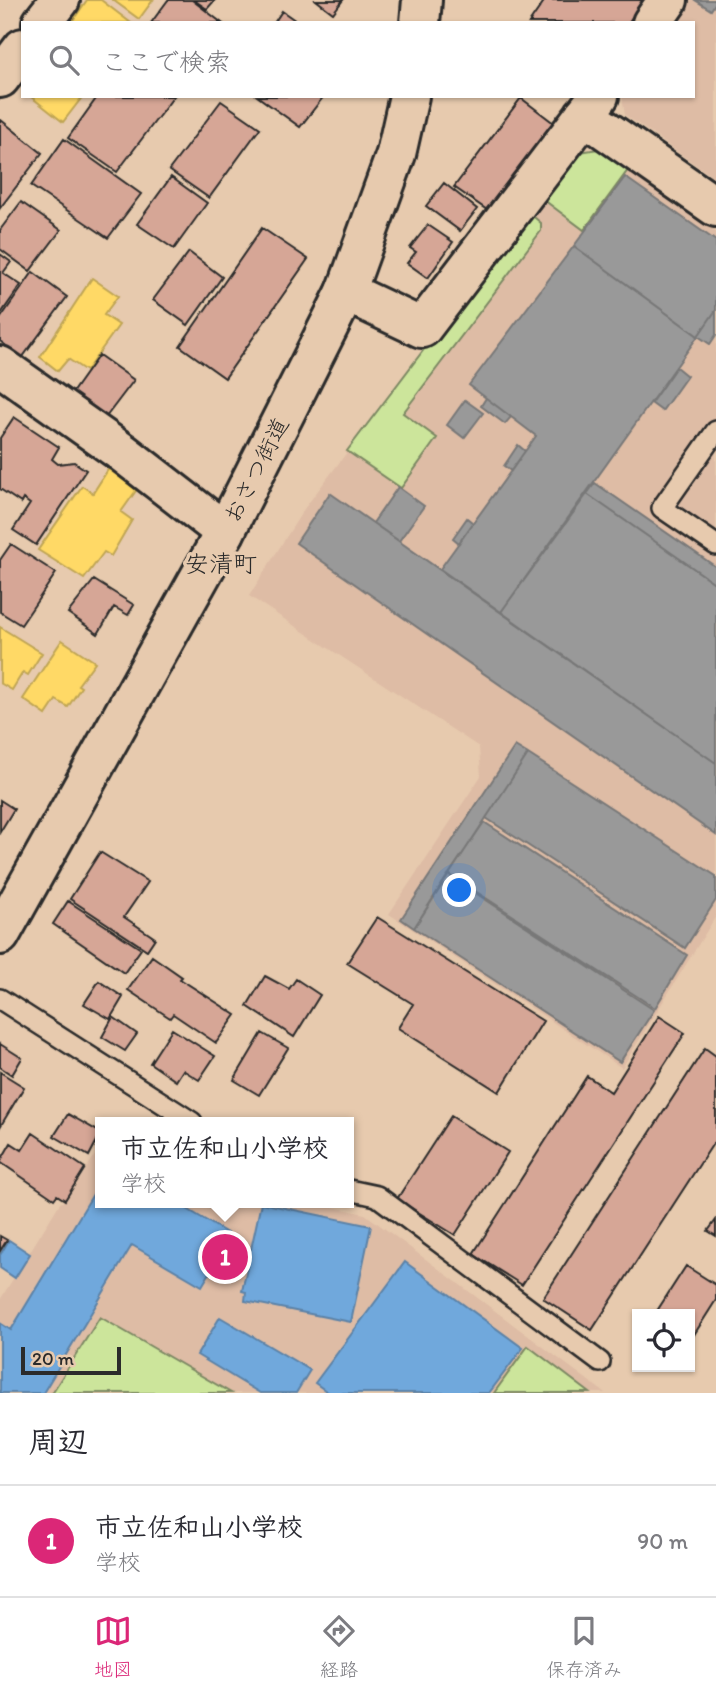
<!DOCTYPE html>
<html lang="ja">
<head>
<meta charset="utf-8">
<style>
  body { margin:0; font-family:Itim,"Klee One",sans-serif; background:#f7f7f7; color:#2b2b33 }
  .controls { position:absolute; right:21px; bottom:21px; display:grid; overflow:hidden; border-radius:0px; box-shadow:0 2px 5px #0004 }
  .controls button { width:63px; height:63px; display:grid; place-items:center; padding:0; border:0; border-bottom:2px solid #e1e1e2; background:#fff; color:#2b2b33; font:35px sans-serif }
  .scale { position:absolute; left:21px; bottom:18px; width:100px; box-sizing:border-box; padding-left:7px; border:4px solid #2b2b2b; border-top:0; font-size:19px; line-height:24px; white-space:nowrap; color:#2b2b2b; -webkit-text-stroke:5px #e7caae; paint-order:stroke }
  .you { position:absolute; left:460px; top:891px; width:24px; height:24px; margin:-18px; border:5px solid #fff; border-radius:50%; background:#1a73e8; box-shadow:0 0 0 10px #1a73e833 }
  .badge { display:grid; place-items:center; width:46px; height:46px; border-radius:50%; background:#db2777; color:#fff; font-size:23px; font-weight:700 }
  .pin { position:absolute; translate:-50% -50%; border:4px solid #fff; box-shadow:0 2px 7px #0006 }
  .popup { position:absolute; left:95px; top:1117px; width:259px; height:91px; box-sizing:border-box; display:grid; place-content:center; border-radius:0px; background:#fff; filter:drop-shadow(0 2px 5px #0005); font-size:23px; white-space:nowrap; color:#7c7c81 }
  .popup b { font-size:26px; color:#2b2b33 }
  .popup::after { content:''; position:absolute; left:50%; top:100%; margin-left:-14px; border:14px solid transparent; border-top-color:#fff }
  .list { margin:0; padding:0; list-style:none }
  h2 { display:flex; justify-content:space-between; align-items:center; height:91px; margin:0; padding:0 28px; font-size:30px }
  h2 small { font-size:23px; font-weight:400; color:#7c7c81 }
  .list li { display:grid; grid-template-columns:46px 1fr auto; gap:21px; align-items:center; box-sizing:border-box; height:112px; padding:0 28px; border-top:2px solid #e1e1e2 }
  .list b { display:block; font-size:26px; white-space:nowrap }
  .list p { margin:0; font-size:23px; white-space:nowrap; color:#7c7c81 }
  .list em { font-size:23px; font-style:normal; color:#7c7c81 }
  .icon { flex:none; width:38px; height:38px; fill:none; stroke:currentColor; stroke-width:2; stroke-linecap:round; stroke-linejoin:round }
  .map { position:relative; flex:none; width:716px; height:1393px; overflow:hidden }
  .search { position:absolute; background:#fff; box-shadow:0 2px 5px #0004; left:21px; right:21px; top:21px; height:77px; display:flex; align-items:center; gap:18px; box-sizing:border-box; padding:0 24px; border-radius:0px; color:#7c7c81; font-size:26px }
  .sheet { height:203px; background:#fff }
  nav { display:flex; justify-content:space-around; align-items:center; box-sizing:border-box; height:98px; border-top:2px solid #e1e1e2; background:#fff; font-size:19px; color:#7c7c81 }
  nav a { display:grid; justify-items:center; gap:4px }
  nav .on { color:#db2777 }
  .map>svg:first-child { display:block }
</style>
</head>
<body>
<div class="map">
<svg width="716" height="1393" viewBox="0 0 716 1393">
  <rect width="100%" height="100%" fill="#e7caae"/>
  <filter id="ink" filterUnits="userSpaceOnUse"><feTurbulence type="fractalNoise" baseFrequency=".0143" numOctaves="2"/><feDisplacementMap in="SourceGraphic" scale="14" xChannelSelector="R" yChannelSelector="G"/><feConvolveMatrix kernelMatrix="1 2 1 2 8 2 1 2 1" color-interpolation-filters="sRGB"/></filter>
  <g filter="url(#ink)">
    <path fill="#debca5" d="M684,0h32v179l-91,-64 -3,-19h71v-73h-25z
      M598,149l118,83v684l-94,152 -233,-154 92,-138 -2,-29 -230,-151 55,-87 270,-356z
      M101,1146v57h214l50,11 240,179h-605v-93l60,-97 6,-3z"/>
    <path fill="#cce59b" stroke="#7c8863" stroke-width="2" d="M598,149l30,21 -44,60 -44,-33 34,-44z
      M528,212l13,11v8l-138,182 34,25 -36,50 -54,-37z
      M100,1317l131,76h-179z
      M528,1346l62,47h-96z"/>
    <path fill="#ffd966" stroke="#bfa554" stroke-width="2" d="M87,0h14l30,23h-60z
      M113,0h40l-14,19z
      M30,96h53l-20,26z
      M92,278l26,18 -14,19 15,10 -33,46 -18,-12 -10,12 -18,-14z
      M111,465l29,20 -19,27 11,8 -21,36 -7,-4 -20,27 -46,-29 44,-64 11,7z
      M0,627l42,26 -14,22 -5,-3 -11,18 -12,-7z
      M62,640l33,22 -17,23 3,2 -13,20 -12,-7 -10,15 -23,-16z"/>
    <path fill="#6fa8dc" stroke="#5b82a7" stroke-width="2" d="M101,1181v22h76l55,33 -30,50 -70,-41 -89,148h-43v-70l11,7z
      M261,1203l110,23 -20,96 -106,-21 1,-9 -4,-1z
      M9,1240l21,14 -15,24 -15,-10v-13z
      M405,1262l118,86 -34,45h-160l-14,-10z
      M220,1317l90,53 -14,23h-36l-63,-38z"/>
    <path fill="#999" stroke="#787878" stroke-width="2" d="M695,0h21v2l-5,8z
      M625,177l91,64v69l-18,26 -124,-90z
      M574,246l124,90 -197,276 -61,-43 96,-133 -67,-51z
      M716,310v25l-6,9 -12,-8z
      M676,367l11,9 -25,35 -11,-8z
      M486,398l25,19 -6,7 -24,-18z
      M465,400l18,13 -19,25 -17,-13z
      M518,445l7,6 -14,20 -7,-5z
      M595,483l121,84v17l-129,-90z
      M398,487l26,19 -25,35 -26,-18z
      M330,493l386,270v72l-420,-292z
      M587,494l129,90v179l-215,-151z
      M467,518l6,5 -14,20 -6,-5z
      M515,746l13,8 -114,174 -13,-9z
      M528,754l188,122v24l-31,48 -199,-130z
      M484,822l203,133 -32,53 -206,-134z
      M448,875l206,135 -34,52 -206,-134z"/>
    <path fill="#d6a696" stroke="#2b2b2b" stroke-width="2" d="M168,0h24l30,23h-71z
      M194,0h21l-8,9z
      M316,0h27l-10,13z
      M545,0h99l-16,23h-99z
      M282,11l17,12h-25z
      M98,96h76l-57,76 -49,-34z
      M257,96h67l-24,31z
      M521,98l34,26 -65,88 -36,-25z
      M221,101l39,27 -51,70 -40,-28z
      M1,120l41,33 -42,55v-88z
      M64,139l77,55 -33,44 -77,-52z
      M171,177l36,26 -33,46 -37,-25z
      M444,183l33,26 -17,22 -34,-25z
      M21,202l40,28 -31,41 -30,-22v-19z
      M428,225l25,17 -25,36 -21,-15 9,-11 -6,-4z
      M262,228l46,31 -83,119 -45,-32z
      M189,252l33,25 -34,48 -35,-25z
      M0,254l11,8 -8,11 18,12 -21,30z
      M33,272l34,25 -45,61 -22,-17v-22z
      M99,355l35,25 -28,37 -34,-24z
      M14,417l45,30 -7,12 6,5 16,-2 12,8 -50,75 -23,-15 17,-26 -7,-5 -2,4 -21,-14v-51z
      M11,544l45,29 -35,52 -21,-13v-52z
      M94,580l40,25 -6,10 -14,-8 -16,27 -30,-21z
      M0,800l14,9 -14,23z
      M100,852l48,30 -24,35 31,21 -8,12 -77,-51z
      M68,901l73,48 -17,24 -71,-49z
      M377,917l166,104 -44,71 -101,-64 15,-24 -66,-41z
      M152,956l30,21 -2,2 56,36 -20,28 -43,-29 -3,4 -42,-28z
      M265,976l24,13 7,-10 24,16 -26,42 -47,-31z
      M99,981l24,16 -13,22 -26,-15z
      M659,1016l26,17 -163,252 -49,-31 114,-178 24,16z
      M113,1017l24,17 -12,17 -23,-14z
      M172,1029l43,27 -16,24 -16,-10 -7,11 -26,-18z
      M262,1033l26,15 -29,47 -25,-15z
      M0,1044l22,14 -10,17 -12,-8z
      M705,1048l11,8v83l-124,191 -49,-32z
      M0,1072l24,15 -24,40z
      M68,1114l33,19 -12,23 -35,-20z
      M451,1116l57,36 -53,83 -58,-36z
      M33,1133l52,35 -20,32 -8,-5 -3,4 -54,-37 11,-19 11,7z
      M716,1220v16l-8,-5z
      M0,1236l7,4 -7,11z
      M686,1266l30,19v15l-26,41v-27h-35z"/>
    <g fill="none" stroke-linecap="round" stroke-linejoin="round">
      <g stroke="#2b2b2b" stroke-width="24">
        <path id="lane" d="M716,431l-54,77 54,37
          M0,999l192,123
          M349,1190l28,6 223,166"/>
      </g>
      <g stroke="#2b2b2b" stroke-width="44">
        <path id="street" d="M42,23l18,-23
          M652,23l16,-23
          M0,78l23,-30
          M584,115l132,92
          M346,292l76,36 177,-232
          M0,366l123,87 102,79"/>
      </g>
      <g stroke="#2b2b2b" stroke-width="44">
        <path id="secondary" d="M420,23l2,-23
          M0,935l225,-403 121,-240 50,-138 13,-58"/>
      </g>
      <use href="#lane" stroke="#e7caae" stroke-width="19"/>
      <use href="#street" stroke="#e7caae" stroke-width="38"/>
      <use href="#secondary" stroke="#e7caae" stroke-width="38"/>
    </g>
  </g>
  <g text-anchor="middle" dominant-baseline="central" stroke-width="7" stroke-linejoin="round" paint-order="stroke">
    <g font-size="23" fill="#2b2b2b" stroke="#e7caae">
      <text transform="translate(256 470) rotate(-63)">おさつ街道</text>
    </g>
    <g font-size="24" fill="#2b2b2b" stroke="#e7caae">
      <text x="221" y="563">安清町</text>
    </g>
  </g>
</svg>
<div class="controls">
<button><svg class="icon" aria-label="locate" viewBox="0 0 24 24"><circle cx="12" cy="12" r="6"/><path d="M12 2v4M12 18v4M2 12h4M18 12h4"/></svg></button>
</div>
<div class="scale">20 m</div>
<div class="you"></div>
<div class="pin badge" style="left:225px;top:1257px">1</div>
<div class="popup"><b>市立佐和山小学校</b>学校</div>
<div class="search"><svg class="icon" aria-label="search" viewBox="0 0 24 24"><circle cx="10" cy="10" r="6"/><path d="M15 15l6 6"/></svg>ここで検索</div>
</div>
<section class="sheet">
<h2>周辺<small></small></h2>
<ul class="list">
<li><span class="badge">1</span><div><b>市立佐和山小学校</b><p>学校</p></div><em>90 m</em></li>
</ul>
</section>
<nav>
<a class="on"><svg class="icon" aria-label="map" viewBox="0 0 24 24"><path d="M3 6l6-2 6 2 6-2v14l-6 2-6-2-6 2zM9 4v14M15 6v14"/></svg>地図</a>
<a><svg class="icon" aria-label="directions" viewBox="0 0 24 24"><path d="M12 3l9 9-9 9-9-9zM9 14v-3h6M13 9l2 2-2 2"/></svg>経路</a>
<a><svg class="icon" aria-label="saved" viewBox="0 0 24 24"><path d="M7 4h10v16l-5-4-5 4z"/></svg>保存済み</a>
</nav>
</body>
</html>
